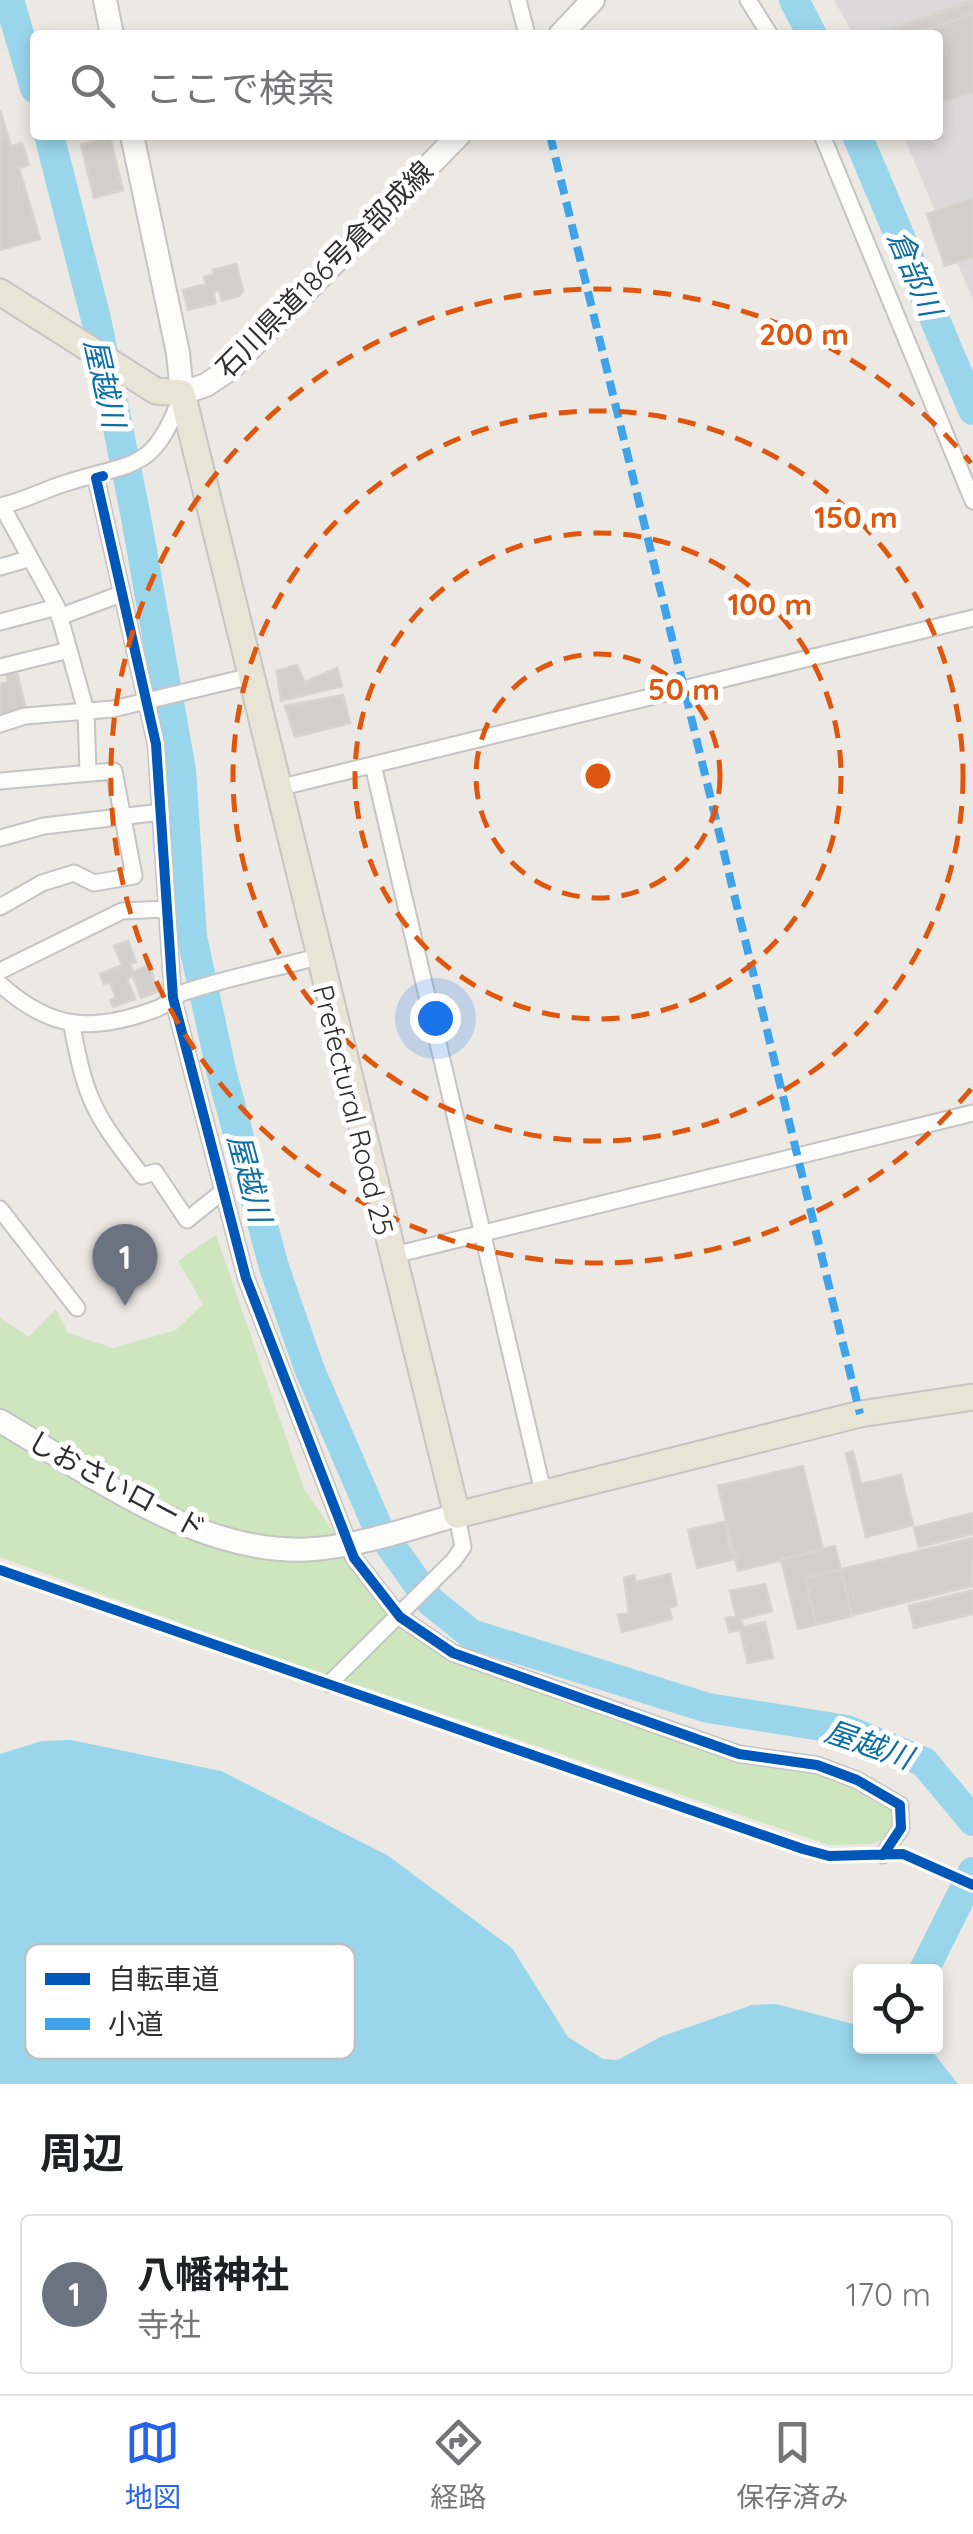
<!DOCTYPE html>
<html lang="ja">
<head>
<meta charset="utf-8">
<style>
  body { margin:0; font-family:Quicksand,"Noto Sans JP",sans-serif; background:#f6f6f6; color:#202124 }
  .controls { position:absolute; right:30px; bottom:30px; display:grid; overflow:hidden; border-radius:10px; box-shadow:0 5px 15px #0003 }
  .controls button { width:90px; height:90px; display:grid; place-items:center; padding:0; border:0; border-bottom:2px solid #e0e0e0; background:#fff; color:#202124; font:50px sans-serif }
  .you { position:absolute; left:435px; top:1018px; width:35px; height:35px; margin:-25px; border:8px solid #fff; border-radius:50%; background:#1a73e8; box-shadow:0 0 0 15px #1a73e833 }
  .badge { display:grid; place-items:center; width:65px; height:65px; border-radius:50%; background:#2563eb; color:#fff; font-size:32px; font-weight:700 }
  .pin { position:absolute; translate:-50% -82px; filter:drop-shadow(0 2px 5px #0008) }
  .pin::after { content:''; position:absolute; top:52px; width:35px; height:30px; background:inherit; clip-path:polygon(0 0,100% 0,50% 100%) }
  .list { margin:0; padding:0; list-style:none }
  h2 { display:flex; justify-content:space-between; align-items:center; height:130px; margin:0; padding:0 40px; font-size:42px }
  h2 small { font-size:32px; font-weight:400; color:#757577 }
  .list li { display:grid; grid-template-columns:65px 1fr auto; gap:30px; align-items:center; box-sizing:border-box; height:160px; margin:0 20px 20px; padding:0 20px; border:2px solid #e0e0e0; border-radius:10px }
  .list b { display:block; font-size:38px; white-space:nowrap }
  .list p { margin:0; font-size:32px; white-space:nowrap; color:#757577 }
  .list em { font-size:32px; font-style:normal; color:#757577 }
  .icon { flex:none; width:55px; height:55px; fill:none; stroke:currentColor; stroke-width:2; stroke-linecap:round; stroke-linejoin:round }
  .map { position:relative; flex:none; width:973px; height:2084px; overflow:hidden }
  .search { position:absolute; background:#fff; box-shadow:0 5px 15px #0003; left:30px; right:30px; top:30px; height:110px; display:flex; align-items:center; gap:25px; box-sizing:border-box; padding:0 35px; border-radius:10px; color:#757577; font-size:38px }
  .sheet { height:310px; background:#fff }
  nav { display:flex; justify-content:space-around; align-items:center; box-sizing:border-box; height:140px; border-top:2px solid #e0e0e0; background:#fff; font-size:28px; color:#757577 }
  nav a { display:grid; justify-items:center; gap:5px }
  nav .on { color:#2563eb }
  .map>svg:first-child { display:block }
</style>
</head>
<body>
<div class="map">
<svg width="973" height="2084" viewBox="0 0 973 2084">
  <rect width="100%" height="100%" fill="#ece8e4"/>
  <path fill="#dcd9db" d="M834,0h139v300l-70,-165h35v-100h-84z"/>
  <path fill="#cee6be" d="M216,1235l88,254 80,118 66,52 162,61 120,36 90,18 71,33 -1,28 -19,9 -44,1 -575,-195 -254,-93v-239l29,19 27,-28 12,24 45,15 63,-18 27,-26 -25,-43z"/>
  <path fill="#99d6ec" d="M71,1740l150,31 166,84 125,93 56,89 35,22 15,1 42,-23 92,-32 24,-1 77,20 7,-3v25l69,1 29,37h-958v-330l42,-13z"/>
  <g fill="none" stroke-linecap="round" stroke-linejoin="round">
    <path stroke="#99d6ec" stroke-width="30" d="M9,0l26,88
      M794,0l18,35
      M49,135l47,184 39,193 46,258 11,167 30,137 52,193 35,101 69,160 52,73 41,33 237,74 139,22 77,32 49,59
      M857,135l116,275
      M923,1972l50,-100"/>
  </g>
  <path fill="#d1cecb" stroke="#d7d4d0" stroke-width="2.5" d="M973,0v14l-62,21h-39z
    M973,2v90l-35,12v-69h-61z
    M0,110l11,36 11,-3 7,22 -10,3 21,71 -40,11z
    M110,137l13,53 -29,8 -13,-53z
    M973,198v59l-28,9 -18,-52z
    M236,264l7,27 -4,5 -17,5 -3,-11 -6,2 3,11 -28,7 -5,-20 23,-6 -2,-7 10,-3 -1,-4z
    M297,665l10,23v-7l30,-13 5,18 -61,15 -4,-30z
    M16,668l10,42 -26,6v-32l8,-2 -3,-12z
    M343,695l7,28 -55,14 -10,-31z
    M128,941l8,21 -6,2 3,8 17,-7 7,27 -16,6 -8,-22 -6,3 8,20 -22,8 -3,-7 6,-2 -6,-16 -6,2 -4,-10 22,-9 -8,-19z
    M853,1451l8,33 40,-9 12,50 -47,12 -20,-84z
    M803,1466l20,84 -85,21 -20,-85z
    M973,1513v21l-54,13 -5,-19z
    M724,1522l7,31 6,-2 2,7 -42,10 -9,-38z
    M973,1538l-1,48 -156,38 -11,-46z
    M835,1546l17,70 -54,13 -17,-70z
    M670,1574l7,31 -8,3 3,11 -50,13 -4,-17 11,-2 -5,-35 10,-3 2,7z
    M765,1584l7,27 -31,8 2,8 22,-5 8,36 -25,5 -8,-33 -11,2 -3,-14 10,-2 -6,-25z
    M973,1590v24l-59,14 -5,-22z"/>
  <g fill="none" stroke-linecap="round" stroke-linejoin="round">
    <g stroke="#c5c4c5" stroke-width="19">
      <path id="street" d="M518,0l9,35
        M748,0l22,35
        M822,135l151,366
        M96,478l60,266 17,254 73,280 108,280 46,59 53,36 286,101 78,11 40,15 43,25 1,23 -18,27
        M0,506c24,-5 43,-16 66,-23 69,-22 87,-11 115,-86
        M2,506l55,101 29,104 2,61
        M0,567l28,-8
        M59,617l62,-23
        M0,622l57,-15
        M0,667l69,-17
        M0,724l25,-8 88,-7 138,-33
        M373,765l171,731
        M0,781l114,-10 20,105 -40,7 -20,-10 -32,10 -42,24
        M278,788l695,-170
        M0,838l44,-12 117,-14
        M0,971l122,-60 44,-2
        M0,984c51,46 92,49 156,25 10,-3 16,-12 26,-16 43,-15 91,-24 135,-36
        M72,1026c14,76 23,89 70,150l13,-4 32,48 35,-28
        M0,1209l77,99
        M390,1256l583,-143
        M329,1684l125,-124 9,-13 -6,-32"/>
    </g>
    <g stroke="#c5c4c5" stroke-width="26">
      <path id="secondary" d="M105,0l7,35
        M560,35l33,-35
        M132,135l46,218 4,40 24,-8 24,-16 229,-234
        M0,1421c94,54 201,137 315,128 48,-4 96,-21 142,-34"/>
    </g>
    <g stroke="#c6c5c4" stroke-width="29">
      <path id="primary" d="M0,292l156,99 26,2 275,1122 403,-101 113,-17"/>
    </g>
    <use href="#street" stroke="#fcfcfb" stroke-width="15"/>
    <use href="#secondary" stroke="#fcfcfb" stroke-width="22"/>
    <use href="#primary" stroke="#e8e4d6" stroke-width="25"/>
    <path stroke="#3ea3eb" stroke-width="8" stroke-dasharray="15 8" stroke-linecap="butt" d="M550,135l310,1279"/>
    <g stroke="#fff" stroke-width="16">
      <path id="cycleway" d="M103,476l-7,2 60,266 17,254 73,280 108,280 46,59 53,36 286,101 78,11 40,15 43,25 1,23 -18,27
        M0,1570l803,279 26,7 74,-2 70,31"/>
    </g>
    <use href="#cycleway" stroke="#0057b8" stroke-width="10"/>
  </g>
  <g fill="none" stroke="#df570e" stroke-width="5" stroke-dasharray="18 12">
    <circle cx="598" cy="776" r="122"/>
    <circle cx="598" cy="776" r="243"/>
    <circle cx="598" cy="776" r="365"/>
    <path d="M971 1089A487 487 0 1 1 971 463"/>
  </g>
  <g text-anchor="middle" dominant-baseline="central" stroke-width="10" stroke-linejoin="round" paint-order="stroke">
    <g font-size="28" fill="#2e2e2e" stroke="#fff">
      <text transform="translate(324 269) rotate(-45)">石川県道186号倉部成線</text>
      <text transform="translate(354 1110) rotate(76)">Prefectural Road 25</text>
      <text transform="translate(117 1484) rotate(28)">しおさいロード</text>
    </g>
    <g font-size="30" font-style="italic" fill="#0d6fa3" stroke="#fff">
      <text transform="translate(915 273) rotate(67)">倉部川</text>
      <text transform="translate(105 383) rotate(77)">屋越川</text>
      <text transform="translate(250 1178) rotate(75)">屋越川</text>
      <text transform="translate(869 1744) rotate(19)">屋越川</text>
    </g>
  </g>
  <rect x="25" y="1944" width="330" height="115" rx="15" fill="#fff" stroke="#c0c0c0" stroke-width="2.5"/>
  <rect x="45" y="1973" width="45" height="12" fill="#0057b8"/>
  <rect x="45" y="2018" width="45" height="12" fill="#3ea3eb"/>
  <g font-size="28" fill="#2e2e2e">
    <text x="108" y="1989">自転車道</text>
    <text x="108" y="2034">小道</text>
  </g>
  <circle cx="598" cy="776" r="15" fill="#df570e" stroke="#fff" stroke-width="5"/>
  <g font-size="30" text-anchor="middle" font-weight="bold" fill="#df570e" stroke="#fff" stroke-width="10" stroke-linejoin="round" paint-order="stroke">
    <text x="804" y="345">200 m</text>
    <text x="856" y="528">150 m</text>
    <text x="770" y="615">100 m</text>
    <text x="684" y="700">50 m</text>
  </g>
</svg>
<div class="controls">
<button><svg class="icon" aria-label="locate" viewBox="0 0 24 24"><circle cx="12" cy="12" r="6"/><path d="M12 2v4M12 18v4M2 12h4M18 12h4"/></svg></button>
</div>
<div class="you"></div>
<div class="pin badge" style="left:125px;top:1306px;background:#6b7280">1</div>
<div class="search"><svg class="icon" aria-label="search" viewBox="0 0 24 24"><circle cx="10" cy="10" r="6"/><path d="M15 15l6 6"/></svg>ここで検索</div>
</div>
<section class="sheet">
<h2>周辺<small></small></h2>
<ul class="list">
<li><span class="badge" style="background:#6b7280">1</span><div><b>八幡神社</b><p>寺社</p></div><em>170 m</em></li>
</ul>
</section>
<nav>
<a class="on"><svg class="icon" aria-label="map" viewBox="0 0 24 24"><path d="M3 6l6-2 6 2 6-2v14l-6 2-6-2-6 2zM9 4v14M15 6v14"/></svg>地図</a>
<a><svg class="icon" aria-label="directions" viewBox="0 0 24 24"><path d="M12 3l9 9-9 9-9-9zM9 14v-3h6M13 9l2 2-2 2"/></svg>経路</a>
<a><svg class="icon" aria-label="saved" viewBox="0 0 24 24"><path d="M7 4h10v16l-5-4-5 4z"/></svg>保存済み</a>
</nav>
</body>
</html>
